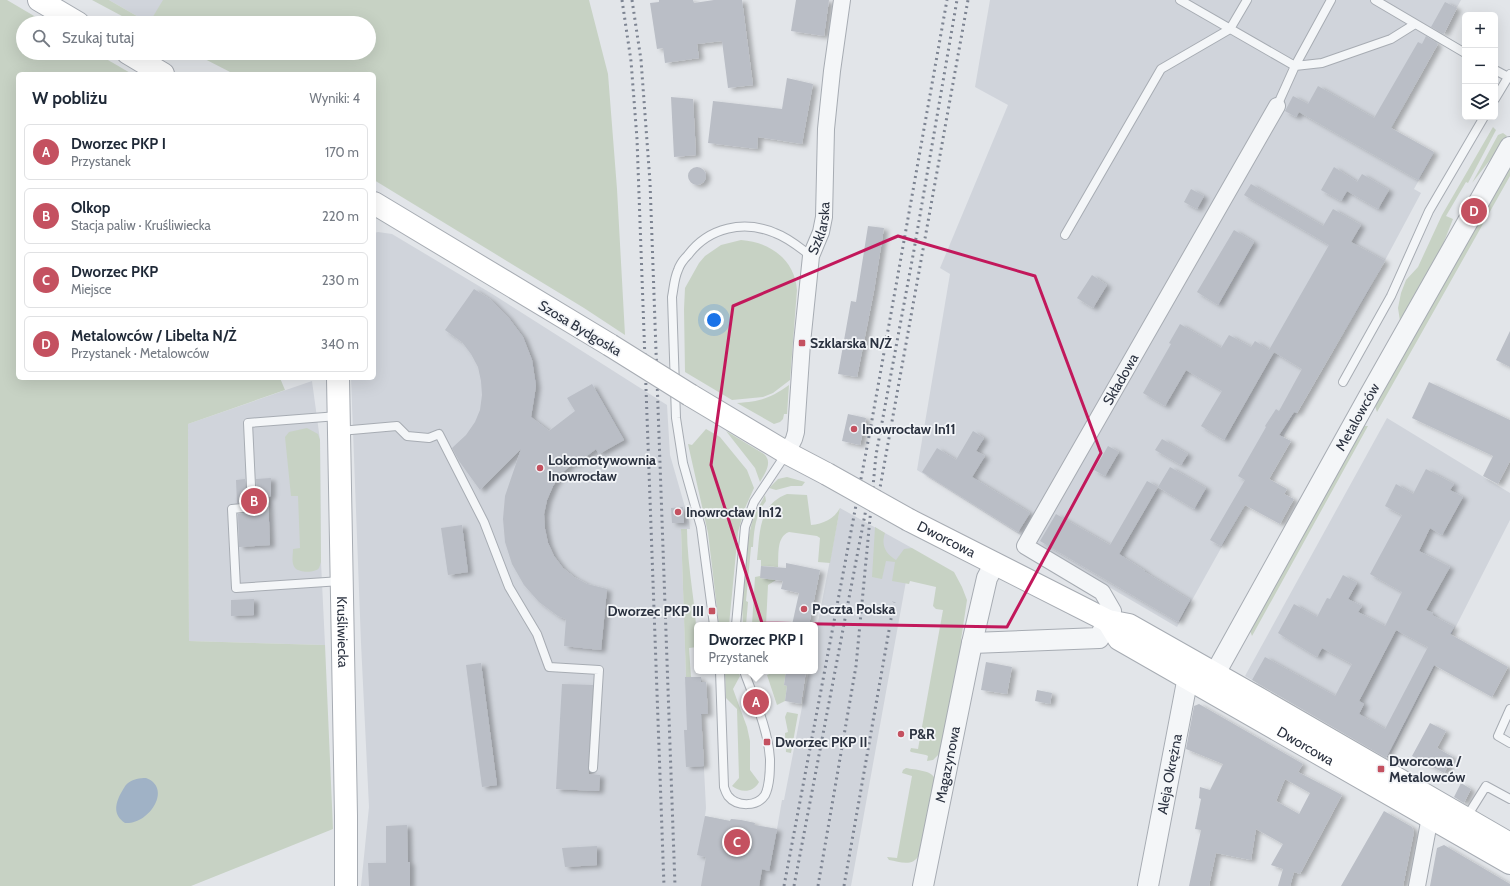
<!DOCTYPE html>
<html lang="pl">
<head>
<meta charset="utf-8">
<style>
  body { margin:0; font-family:Cabin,sans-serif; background:#f6f6f7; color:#1f2937 }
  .controls { position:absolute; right:12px; top:12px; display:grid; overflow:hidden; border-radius:6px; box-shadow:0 4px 16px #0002 }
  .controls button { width:36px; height:36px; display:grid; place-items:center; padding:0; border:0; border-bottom:1px solid #e0e1e3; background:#fff; color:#1f2937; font:20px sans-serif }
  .you { position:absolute; left:714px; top:320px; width:14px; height:14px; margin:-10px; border:3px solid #fff; border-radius:50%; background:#1a73e8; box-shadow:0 0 0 6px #1a73e833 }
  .badge { display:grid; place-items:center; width:26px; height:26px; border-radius:50%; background:#c45160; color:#fff; font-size:13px; font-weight:700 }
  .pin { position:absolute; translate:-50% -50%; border:2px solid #fff; box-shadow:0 1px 4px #0006 }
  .popup { position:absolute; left:694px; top:622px; width:124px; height:52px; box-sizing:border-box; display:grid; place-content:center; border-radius:6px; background:#fff; filter:drop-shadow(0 1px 3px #0005); font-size:13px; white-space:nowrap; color:#747a83 }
  .popup b { font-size:15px; color:#1f2937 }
  .popup::after { content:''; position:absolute; left:50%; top:100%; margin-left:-8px; border:8px solid transparent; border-top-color:#fff }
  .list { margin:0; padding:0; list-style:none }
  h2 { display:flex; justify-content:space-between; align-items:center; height:52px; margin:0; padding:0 16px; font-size:17px }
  h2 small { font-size:13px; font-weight:400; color:#747a83 }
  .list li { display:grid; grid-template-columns:26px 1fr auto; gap:12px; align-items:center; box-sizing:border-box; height:56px; margin:0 8px 8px; padding:0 8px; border:1px solid #e0e1e3; border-radius:6px }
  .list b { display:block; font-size:15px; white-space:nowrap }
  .list p { margin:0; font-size:13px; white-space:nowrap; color:#747a83 }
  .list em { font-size:13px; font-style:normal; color:#747a83 }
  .icon { flex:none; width:22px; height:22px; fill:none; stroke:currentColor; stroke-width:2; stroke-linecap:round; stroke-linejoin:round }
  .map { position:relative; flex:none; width:1510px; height:886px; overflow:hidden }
  .search { position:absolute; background:#fff; box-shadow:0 4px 16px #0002; left:16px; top:16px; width:360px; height:44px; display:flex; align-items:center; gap:10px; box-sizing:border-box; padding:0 14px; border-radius:22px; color:#747a83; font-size:15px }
  .panel { position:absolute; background:#fff; box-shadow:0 4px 16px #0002; left:16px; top:72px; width:360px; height:308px; border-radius:6px }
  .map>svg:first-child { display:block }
</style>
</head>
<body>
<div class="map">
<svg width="1510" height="886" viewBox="0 0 1510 886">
  <defs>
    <filter id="shadow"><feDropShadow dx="4.5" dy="2.5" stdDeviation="2" flood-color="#0004"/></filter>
  </defs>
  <rect width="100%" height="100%" fill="#e2e5e9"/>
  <path fill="#d0d4db" d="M109,0h55l-15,23z
    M990,0h471l-70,129 43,24 -20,36 7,4 -54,101 -56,93 -134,240 -160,-94 -100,-63 33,-196 -10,-6 68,-163 -33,-18z
    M378,232l14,2 102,61 173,110 3,50 19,66 1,8h-9l5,148h15l1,5h4l2,32h-6v15l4,79 -1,8 25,5 1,-2 24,4v2l22,4 5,-29h2l25,-129h6v-33l25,-130 72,40 -61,338h-490l8,-79 -8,-164 -10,-265h23v-145z
    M312,381l8,59 1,122 4,83 -136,-4 -1,-217z
    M1387,418l123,75v27l-121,238 -144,-82z"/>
  <path fill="#c7d2c4" d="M0,0h7l39,23h-23v30h73l36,21h-114v304h262l5,12 -97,34 1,217 136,4 8,184 -142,57h-191z
    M92,0h17l40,23 14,-23h426l19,74 9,115 8,146 -41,-27 -210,-128v-106h-140l-41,-21h176v-30h-234z
    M1493,127l3,3 -28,53 -2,-1 -20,34 7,3 -15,38 -38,64 -2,-13 3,-15 5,-13 12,-13 24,-52z
    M1503,133l4,3 -10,15 -25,32 26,-48z
    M1510,162v14l-133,236 -2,-6z
    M741,240c29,2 54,20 56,50l-7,90 -17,13 -10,4 -31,3 -47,-28 -1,-63 1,-21 14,-25 6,-7 16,-11z
    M789,385l-2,29h-3l-1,5 -3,3 -6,2 -37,-21c24,-2 32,-4 52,-18z
    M1362,426h6l-116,210 -3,-8z
    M307,428l11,6 2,6 1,122c-1,2 -1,4 -2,6 -4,5 -19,5 -24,0 -4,-5 -2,-13 -2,-19l7,-1 -2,-52h-7l-6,-59 4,-5z
    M706,429l14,8 27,33 7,18 -9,20 -7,24 -9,93h-10l-11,-92 -20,-89 4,1z
    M726,431l38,23c9,8 1,19 -4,28l-5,-14z
    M787,477l18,5 -3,4h-11l-15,4 -7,-2 9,-9z
    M787,494l20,1 4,30c12,-1 23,-6 29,-17l-10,55 -12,-1 2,-24 -3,-2 -28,-4c-13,5 -10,23 -11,35l-17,-1v-6h-4c3,-27 1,-55 30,-66z
    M765,495l1,6c-11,15 -12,29 -13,46h-2l-5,54 2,1 -2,23h-3l-1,-19 6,-67 5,-21z
    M875,527l10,6c-4,12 0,20 11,27l8,-11 8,-1 42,24 8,15 5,13 -6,40 2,1 -23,112 -7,7 -6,1 1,-5 -2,-1 -15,-3 -1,-1 1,-3 7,1 25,-139 -7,-1 -3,-3 3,-19 -26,-6 -1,3 -17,-3 3,-19 -9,-1 -4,18 -10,-2z
    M681,529h6c0,40 10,79 10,118l-8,1 2,29h-5z
    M760,576v2l16,2 -8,5 -2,40h-14l3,-48z
    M725,671h13l2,5 -7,13 14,38 3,14v29l9,12c-6,11 -18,11 -27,4l7,-8 -2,-69 -11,-11z
    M777,671h9l-2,14 3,1 -2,15 -8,4 -10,-30z
    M787,712l11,2 -7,39 -5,-1 -1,-19 3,-1 -3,-15z
    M906,768c9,2 26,2 29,11l-16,76c-6,12 -19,7 -30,5l-2,-3 10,1 15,-82 -10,-3 1,-3z"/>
  <path fill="#a0b2c6" d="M146,778c27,10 3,47 -21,45 -12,-8 -10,-19 -4,-30 2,-3 4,-8 7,-10 5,-4 12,-5 18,-5z"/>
  <path fill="#babec6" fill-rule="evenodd" filter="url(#shadow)" d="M659,0h34l1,3 20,-3h28l11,85 -25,3 -6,-47 -25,3 2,14 -34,5 -2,-15 -6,1 -7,-46 9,-1z
    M796,0h33l-5,36 -33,-5z
    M1445,2l12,6 -13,26 -13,-7z
    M1426,36l12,8 -47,84 43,24 -16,28 -119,-68 -3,5 -11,-6 8,-15 15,8 10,-18 56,32 44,-76 4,2z
    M787,78l26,6 -11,60 -44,-7 -1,12 -49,-6 5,-42 69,8z
    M671,97l22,2 3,56 -22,2z
    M1334,167l23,15 5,-8 27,16 -11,19 -31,-18 -6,10 -20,-11z
    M688 176a9 9 0 1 1 18 0a9 9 0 1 1-18 0Z
    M1251,184l72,42 10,-17 28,16 -10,17 34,19 -88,152 -3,-1 -15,23 12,6 -22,38 18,10 -3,5 10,5 -14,25 -35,-19 -24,41 -11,-6 35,-60 -7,-4 28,-49 -1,-1 11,-17 3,2 23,-42 -28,-17 -50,88 -23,-14 21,-35 -36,-21 -21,36 -22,-13 28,-49 -2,-1 11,-19 41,24 8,-13 22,12 4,-6 14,9 60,-105 -85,-50z
    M1191,189l13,7 -7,13 -13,-7z
    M868,226l16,2 -10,63 -17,86 -19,-3 13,-73 5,1z
    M1234,230l20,12 -36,63 -21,-13z
    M1092,275l15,10 -14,23 -16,-10z
    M474,289l17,11 17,17 15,20 9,23 4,26 -5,31 18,14 26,-20 -8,-13 25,-14 32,56 -25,14 -3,-5 -21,16 -2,-2 -12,11 -8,12 -6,14 -3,14 1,15 3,14 6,13 9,12 11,9 13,7 20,5 -6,61 -37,-4 2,-27 -8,-3 -19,-14 -15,-17 -12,-21 -7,-22 -2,-23 2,-23 16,-47 -41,41 -21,-29 -7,-13 14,-13 9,-13 5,-12 2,-15 -1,-14 -3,-14 -7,-13 -9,-12 -17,-12z
    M1510,331v36l-14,-7z
    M1429,382l81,38v41l-12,23 -15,-8 10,-20 -81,-38z
    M848,414l18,4 -6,27 -18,-4z
    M973,431l11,7 -8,13 9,5 -13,21 58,36 -12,19 -96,-60 15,-24 19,12z
    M1162,439l26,15 -7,11 -26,-15z
    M1108,446l11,6 -14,24 -11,-6z
    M1170,467l36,21 -12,21 -36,-22z
    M1426,469l28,15 -4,6 13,7 -21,38 -12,-7 -11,23 31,16 -24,43 7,3 -1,2 22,12 -4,7 58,33 -16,30 -58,-32 -48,93 -134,-78 13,-23 70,39 17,-32 -30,-16 -5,9 -39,-24 16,-29 23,13 10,-19 3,1 13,-24 14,8 -9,16 14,7 -4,6 27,14 17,-34 -32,-18 32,-59 -17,-9 11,-22 17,10zM1396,630l32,17 -43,82 -26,-15 5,-10 -5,-3z
    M271,478v18l-3,1 2,48 -31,2 -1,-33 17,-3 2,-4 -1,-28z
    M245,479l1,23 -9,1 -1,-23z
    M1147,481l11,6 -39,67 26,17v1l45,28 -12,22 -138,-81 16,-27 54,31z
    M683,507l1,16h-12l-1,-15z
    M462,525l6,47 -20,3 -7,-47z
    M786,563l34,7 -11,55h-17l7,-32 -18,-4 2,-8 -23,-3 1,-12 25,2z
    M254,599v16l-23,1v-16z
    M986,662l26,5 -5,27 -26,-4z
    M481,663l16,122 -15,2 -16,-122z
    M786,671h20l-5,33 -16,-3 2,-15 -3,-1z
    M685,677h16v5h5l2,32h-7l3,52 -18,1 -2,-37h3z
    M562,684l31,1 -5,83 1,6 11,1 -1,16 -43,-2z
    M1037,690l15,3 -2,11 -15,-3z
    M1199,704l104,60 -5,8 44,23 -42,79 -6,-2 -4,14h-12l5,-17 -12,-4 12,-21 -27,-15 -5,31 -35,-7 -7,33h-20l12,-56 -6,-1 6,-30 -2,-1 1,-11 10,3 13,-26 -37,-15 8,-43zM1285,779l25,14 -11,21 -23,-13z
    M1430,723l16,8 -9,17 16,9 -9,16 -32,-17z
    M1461,783l10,6 -7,14 -10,-6z
    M1384,811l28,16 2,5 -11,54h-62z
    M705,816l25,5 1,-2 10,1 14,3 -1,2 23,4 -8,42 -7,-2 -3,17h-58l5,-29 -9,-2z
    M407,825l1,37h2v24h-41l-1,-23h18v-37z
    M1444,845l66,39v2h-80l7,-38z
    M597,846v19l-32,2 -3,-19z"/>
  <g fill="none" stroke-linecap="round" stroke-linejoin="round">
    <g stroke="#a7acb3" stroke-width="10">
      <path id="service" d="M1180,0l115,66 27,-3 69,-24 24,-15
        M1375,0l90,53
        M1495,70l15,8
        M1495,99l15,-25
        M1277,106l18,-40 36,-66
        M1065,235l96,-166 69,-40 17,-29
        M1343,382l48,-86 38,-85 55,-94
        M338,416l-90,7 4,84 -20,2 4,79 105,-7
        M340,431l57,-5 10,10 22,2 10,-4 45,88 25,65 28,47 12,33 50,3 -6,98
        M714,625l-13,-98 -18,-64 -7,-45 -4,-121c2,-10 2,-18 6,-27 2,-6 6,-11 10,-15 21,-28 56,-35 87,-22 14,5 25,15 36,23
        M736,625l9,-98 9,-25 32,-48
        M720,671l4,116c1,3 2,6 4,9 9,11 29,11 37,-1 5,-10 5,-25 5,-36 -2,-31 -16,-60 -26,-88
        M1510,709l-12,27 12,7
        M1466,818l20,-32 24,13"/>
    </g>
    <g stroke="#a7acb3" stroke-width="18">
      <g id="minor">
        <path id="s1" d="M787,453l7,-14 2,-7 6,-89 9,-87 10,-24 3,-15 2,-88 6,-58 10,-71"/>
        <path id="s2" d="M1108,621l5,-10 -11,-19 -77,-46 252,-440"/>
        <path d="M1417,886l13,-69 5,-9"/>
      </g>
    </g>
    <g stroke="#a7acb3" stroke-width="22">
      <g id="tertiary">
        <path d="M972,643l15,-65 8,-15"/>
        <path id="s3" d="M1207,688l162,-292 141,-249"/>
        <path id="s4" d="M923,886l49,-243 127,-5 9,-17"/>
        <path id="s5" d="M1148,886l38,-199 12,-21"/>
      </g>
    </g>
    <g stroke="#a7acb3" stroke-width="24">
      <g id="secondary">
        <path d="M39,0l39,23"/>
        <path d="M128,53l35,21"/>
        <path d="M374,203l236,142"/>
        <path id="s6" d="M338,378l8,438v70"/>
        <path d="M690,395l97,58 40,21"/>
        <path id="s7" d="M909,520l199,101 21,4 127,72 254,147"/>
        <path id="s8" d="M1108,621l11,18 391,224"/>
      </g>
    </g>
    <use href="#service" stroke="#f4f6f8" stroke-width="8"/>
    <use href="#minor" stroke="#f4f6f8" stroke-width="16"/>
    <use href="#tertiary" stroke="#f4f6f8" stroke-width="20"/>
    <use href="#secondary" stroke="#fff" stroke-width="22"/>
    <path stroke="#7d8492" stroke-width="3" stroke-dasharray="2 4" stroke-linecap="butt" d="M622,0l9,61 6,78 27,747
      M632,0l9,60 9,122 25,704
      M876,510l92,-510
      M784,886l86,-455 77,-431
      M794,886l72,-377
      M818,886l38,-220 20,-211 38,-205 43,-250
      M844,886l50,-284"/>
    <g stroke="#a7acb3" stroke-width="24" stroke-linecap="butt">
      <path id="secondary-bridge" d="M610,345l80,50
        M827,474l82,46"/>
    </g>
    <use href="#secondary-bridge" stroke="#fff" stroke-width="22"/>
  </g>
  <path fill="none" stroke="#c2185b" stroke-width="3" stroke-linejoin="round" d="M898,236l137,40 66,177 -94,174 -245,-4 -51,-158 22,-159z"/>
  <g fill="#c45160" stroke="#f2f4f7" stroke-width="1.5">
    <rect x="798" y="339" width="8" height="8" rx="2"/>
    <circle cx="854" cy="429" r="4"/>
    <circle cx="540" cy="468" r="4"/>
    <circle cx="678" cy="512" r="4"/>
    <circle cx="804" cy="609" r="4"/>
    <rect x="708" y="607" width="8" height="8" rx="2"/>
    <circle cx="901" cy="734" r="4"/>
    <rect x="763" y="738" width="8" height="8" rx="2"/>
    <rect x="1377" y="765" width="8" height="8" rx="2"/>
  </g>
  <g text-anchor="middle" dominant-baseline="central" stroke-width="3.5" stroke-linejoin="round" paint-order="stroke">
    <g font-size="14" fill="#2b3240" stroke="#f2f4f7">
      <text stroke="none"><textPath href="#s1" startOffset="229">Szklarska</textPath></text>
      <text transform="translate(580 328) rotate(31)">Szosa Bydgoska</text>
      <text stroke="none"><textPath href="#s2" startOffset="315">Składowa</textPath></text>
      <text stroke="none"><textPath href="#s3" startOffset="310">Metalowców</textPath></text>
      <text stroke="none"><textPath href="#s7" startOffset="42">Dworcowa</textPath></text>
      <text stroke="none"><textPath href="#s6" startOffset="254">Kruśliwiecka</textPath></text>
      <text stroke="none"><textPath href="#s8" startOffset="236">Dworcowa</textPath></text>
      <text stroke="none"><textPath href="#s4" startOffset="124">Magazynowa</textPath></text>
      <text stroke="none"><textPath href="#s5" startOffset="114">Aleja Okrężna</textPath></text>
    </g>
    <g font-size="14" font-weight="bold" fill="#2b3240" stroke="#f2f4f7" text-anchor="start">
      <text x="810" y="343">Szklarska N/Ż</text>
      <text x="862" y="429">Inowrocław In11</text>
      <text x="548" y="460">Lokomotywownia<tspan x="548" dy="16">Inowrocław</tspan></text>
      <text x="686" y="512">Inowrocław In12</text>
      <text x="812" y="609">Poczta Polska</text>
      <text x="704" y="611" text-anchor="end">Dworzec PKP III</text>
      <text x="909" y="734">P&amp;R</text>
      <text x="775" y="742">Dworzec PKP II</text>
      <text x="1389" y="761">Dworcowa /<tspan x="1389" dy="16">Metalowców</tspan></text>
    </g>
  </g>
</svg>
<div class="controls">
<button>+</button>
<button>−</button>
<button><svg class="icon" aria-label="layers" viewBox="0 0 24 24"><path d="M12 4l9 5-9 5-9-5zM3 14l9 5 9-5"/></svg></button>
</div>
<div class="you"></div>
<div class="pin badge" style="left:756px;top:702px">A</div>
<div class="popup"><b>Dworzec PKP I</b>Przystanek</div>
<div class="pin badge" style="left:254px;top:501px">B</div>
<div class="pin badge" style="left:737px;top:842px">C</div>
<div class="pin badge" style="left:1474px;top:211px">D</div>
<div class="search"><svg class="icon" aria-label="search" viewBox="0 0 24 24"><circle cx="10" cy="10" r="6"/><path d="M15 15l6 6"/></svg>Szukaj tutaj</div>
<section class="panel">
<h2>W pobliżu<small>Wyniki: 4</small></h2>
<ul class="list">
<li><span class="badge">A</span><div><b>Dworzec PKP I</b><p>Przystanek</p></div><em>170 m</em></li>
<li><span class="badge">B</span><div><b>Olkop</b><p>Stacja paliw · Kruśliwiecka</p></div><em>220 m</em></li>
<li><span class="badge">C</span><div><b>Dworzec PKP</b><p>Miejsce</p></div><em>230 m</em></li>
<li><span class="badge">D</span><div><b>Metalowców / Libelta N/Ż</b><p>Przystanek · Metalowców</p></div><em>340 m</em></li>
</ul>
</section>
</div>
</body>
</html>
